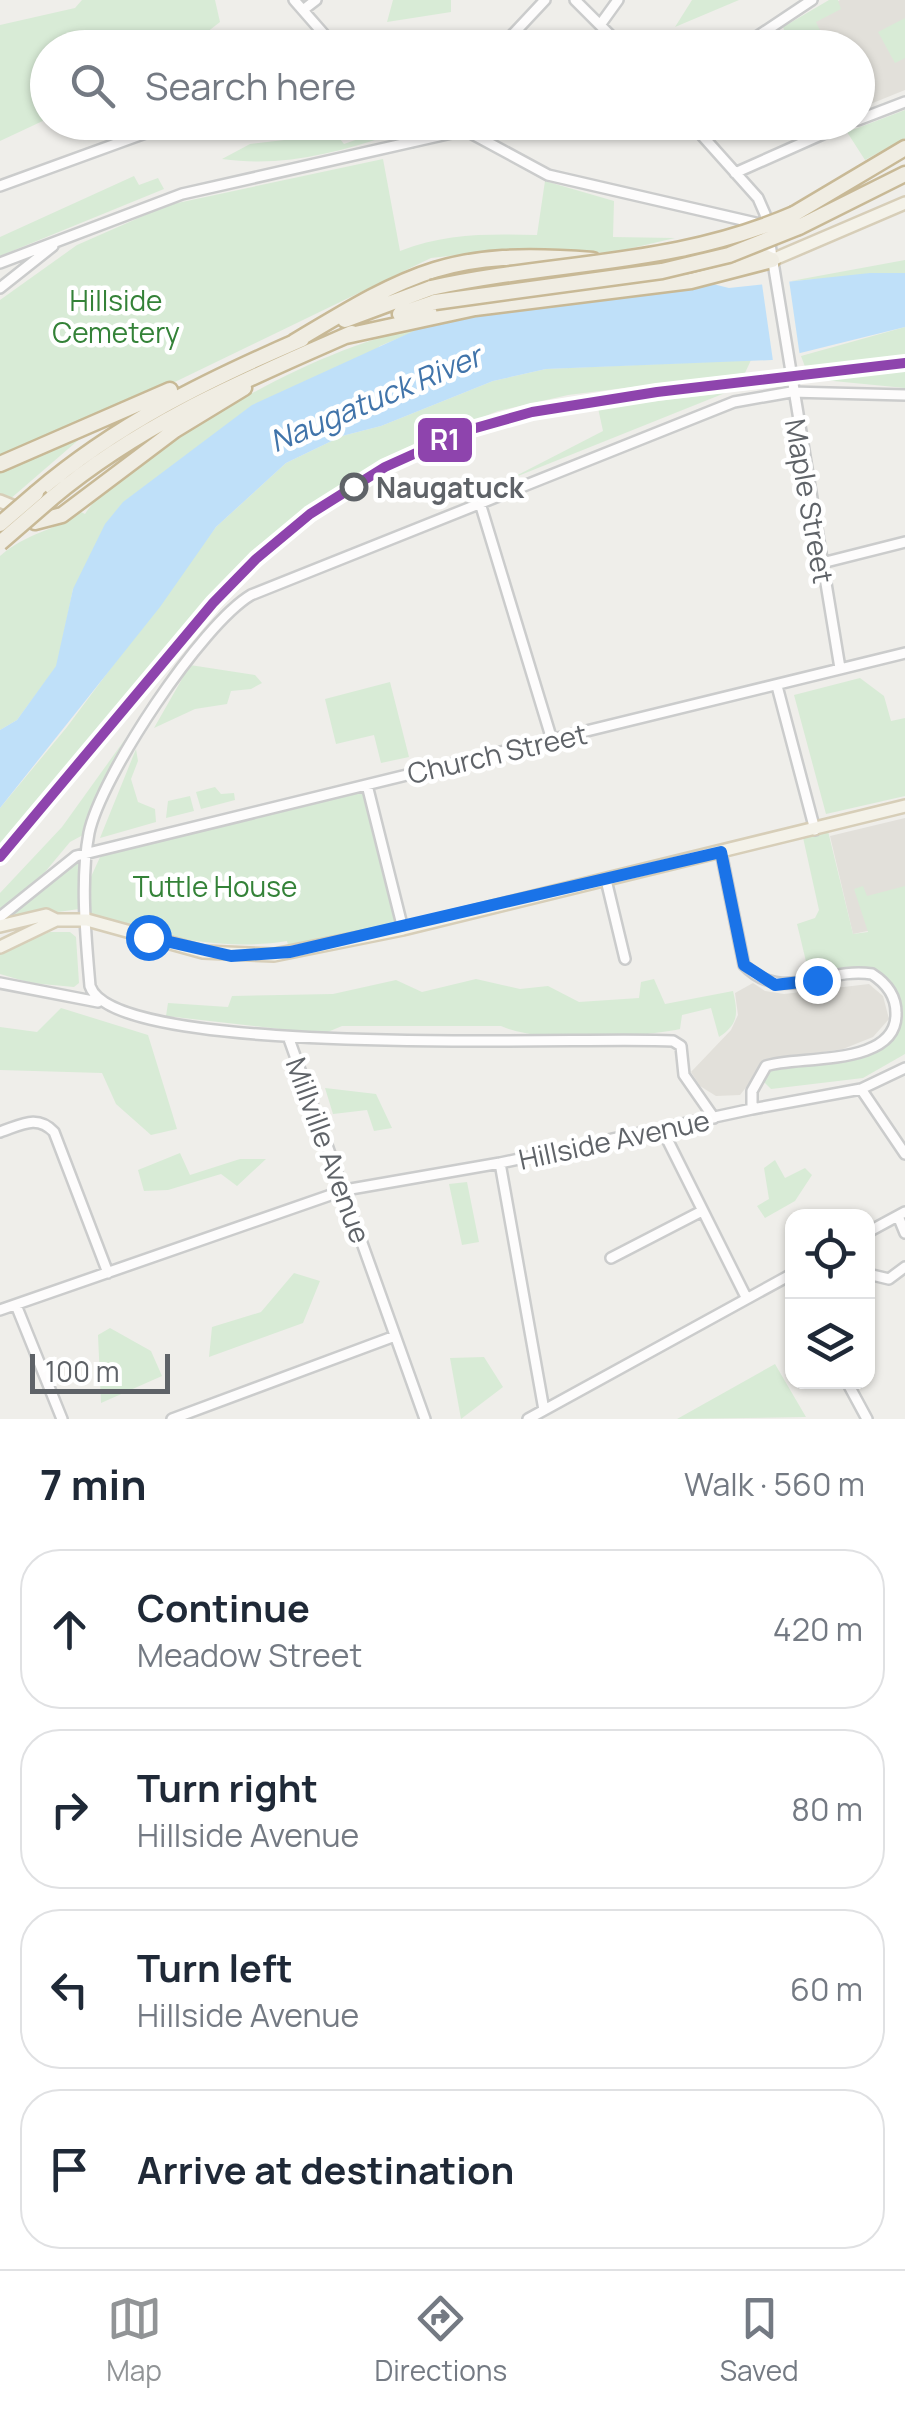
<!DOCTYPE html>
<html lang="en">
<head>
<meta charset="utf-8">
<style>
  body { margin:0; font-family:Manrope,sans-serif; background:#f2f2f3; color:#1f2937 }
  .controls { position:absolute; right:30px; bottom:30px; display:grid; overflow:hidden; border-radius:20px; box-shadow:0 2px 8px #0004 }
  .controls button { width:90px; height:90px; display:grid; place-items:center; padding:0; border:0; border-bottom:2px solid #e0e1e3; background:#fff; color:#1f2937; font:50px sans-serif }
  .scale { position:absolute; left:30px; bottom:25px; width:140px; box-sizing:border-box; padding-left:10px; border:5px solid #5f6368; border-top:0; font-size:28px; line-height:35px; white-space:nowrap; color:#5f6368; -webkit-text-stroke:8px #fff; paint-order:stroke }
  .stop { position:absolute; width:30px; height:30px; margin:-22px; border:8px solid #1a73e8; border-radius:50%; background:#fff }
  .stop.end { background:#1a73e8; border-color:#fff; box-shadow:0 2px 10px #0008 }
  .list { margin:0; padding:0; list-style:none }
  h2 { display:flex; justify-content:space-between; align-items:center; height:130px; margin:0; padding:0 40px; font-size:42px }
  h2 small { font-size:32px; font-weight:400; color:#747a83 }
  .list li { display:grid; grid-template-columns:65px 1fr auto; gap:30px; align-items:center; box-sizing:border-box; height:160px; margin:0 20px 20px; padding:0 20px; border:2px solid #e0e1e3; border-radius:40px }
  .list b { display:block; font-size:38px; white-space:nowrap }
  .list p { margin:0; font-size:32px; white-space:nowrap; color:#747a83 }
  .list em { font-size:32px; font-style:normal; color:#747a83 }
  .icon { flex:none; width:55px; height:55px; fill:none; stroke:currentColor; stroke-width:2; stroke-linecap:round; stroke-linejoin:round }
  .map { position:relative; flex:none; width:905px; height:1419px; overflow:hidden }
  .search { position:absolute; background:#fff; box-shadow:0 2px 8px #0004; left:30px; right:30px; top:30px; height:110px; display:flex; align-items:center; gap:25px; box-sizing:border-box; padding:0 35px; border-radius:55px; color:#747a83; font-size:38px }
  .sheet { height:850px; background:#fff }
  nav { display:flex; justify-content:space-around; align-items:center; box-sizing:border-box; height:140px; border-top:2px solid #e0e1e3; background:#fff; font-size:28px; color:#747a83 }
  nav a { display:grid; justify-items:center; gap:5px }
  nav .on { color:#919496 }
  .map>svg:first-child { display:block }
</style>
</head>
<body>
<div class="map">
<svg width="905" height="1419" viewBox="0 0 905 1419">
  <rect width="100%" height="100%" fill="#efeeea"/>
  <path fill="#e2e0da" d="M840,0h65v90l-47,19v-61l-42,-1 -13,-27z
    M905,818v81l-18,28 -34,7 -23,-98z
    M753,983l12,8 19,3 85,-10 14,12 6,23 -16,18 -30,12 -75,11 -28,35 -24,1 -16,-10 -9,-14 40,-42 7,-15 -3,-22z"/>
  <path fill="#d8ebd6" d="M82,0h133l5,22 -32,25 -140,1 -1,71 -47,22v-116l75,-17z
    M393,0h58v12l-64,10z
    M692,0h47l-64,27z
    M829,0h9l3,9 -25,13 12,25h-37l-8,-20z
    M905,18v40l-10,5 -17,-31z
    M905,110v28l-40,22 -18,-28z
    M389,128l1,7c-56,19 -109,32 -168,24l28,-15 86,-10 8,10z
    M383,159l17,92c46,-18 88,-17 137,-16l8,-54 69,20 -1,36 62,1 -64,15 -100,-4 -80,9 -252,122 -142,65 -37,11v-156l77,-55 91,-40z
    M134,176l5,9 19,-7 6,11 -164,67v-19z
    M905,260v13l-114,8z
    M435,323l-55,23 -307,243 -16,77 -40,54 -17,10v-174c28,-24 52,-24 81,-44l4,2c12,-20 33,-32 52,-46 86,-65 192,-123 298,-145z
    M905,327v31l-98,14 -6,-16z
    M751,360l-6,13 -177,22 -70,16 -71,28 -101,57 -70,51 -79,87 -177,211v-37l67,-81 149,-200 70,-64 56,-27 39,-10 112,-45 53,-12z
    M905,369v19l-92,-9z
    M725,393l-217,87 95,-49 -5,-23z
    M90,430l-81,70 -9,-3v-29z
    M190,665l65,10 7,8 -11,6 -20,2 -4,13 -32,5 -41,19z
    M860,678l24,18 7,25 14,-3v78l-79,18 -32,-119z
    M390,682l19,75 -28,6 -7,-28 -38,9 -11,-45z
    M131,731l-48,104 -13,7 -25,30 -45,39v-18l62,-66z
    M136,749l2,12 -7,18 7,23 17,7 1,13 -56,16z
    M367,784l36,145 -113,23 -3,-11c-67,11 -133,-6 -197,-25v-37l11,-24 158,-37 -2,-10z
    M215,787l6,7 13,-1 1,7 -34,9 -5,-17z
    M190,796l4,15 -28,7 2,-17z
    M827,827l26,107 15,-2 -14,-43 9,-3 4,10 38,-10v168l-42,24 -92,11 -8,-8 4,-10c47,-24 95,12 135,-49l-9,-35 -15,-12 -68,3 -13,-54 18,-6 4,-8 -17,-77z
    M81,857l-2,52 -77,11z
    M50,932h20l6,5 3,46 -5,4 -43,-4 -31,-9v-23z
    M476,979l44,10 28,-3 31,16 60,-4 2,-16 13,-3 11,25 68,-13c5,22 6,33 -14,46l-8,-29 -29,7 -2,14c-43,9 -139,15 -179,-3h-159l-19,8 -157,-18 2,-13 60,4 4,-11 101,-2 63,-14 26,12z
    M61,1008l87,27 29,94 -26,6 -35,-31 -14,-31 -102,-3v-43l37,5z
    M325,1088l51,6 16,34 -18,3 -7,-21 -34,4z
    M180,1153l10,22 50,-16h26l-29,27 -16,-12 -53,16 -24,1 -6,-21z
    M775,1160l10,18 20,-10 7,7 -17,26 -30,17 -8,-12 12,-7 -5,-31z
    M467,1182l12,60 -17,3 -13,-61z
    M294,1273l26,8 -17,42 -94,34 3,-30 49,-15z
    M110,1328l41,23 11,25 -61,27 -3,-68z
    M484,1357l19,30 -42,32 -11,-61z
    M775,1364l31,53 -129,2z"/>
  <path fill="#bfe0f9" d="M870,273h35v54l-133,33 -226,9 -53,12 -112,45 -39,10 -56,27 -70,64 -56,80 -160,201v-78l17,-10 39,-54 17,-77 32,-65 18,-22 129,-97 188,-86 261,-38 28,7z"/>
  <path fill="#efeeea" d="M789,280l11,77 -27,4 -11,-77z"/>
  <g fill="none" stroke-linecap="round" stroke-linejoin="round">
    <g stroke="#cbcccc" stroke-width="14">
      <path id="minor" d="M294,0l42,48
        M575,0l48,48
        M303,10l13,-10
        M600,25l18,-25
        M500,48l45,-48
        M740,48l72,-48
        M858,120l47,-18
        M403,122l9,20
        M690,122l68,76 7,16 75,454
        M465,130l83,45 212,49
        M735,173l115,-51
        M0,186l176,-64
        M0,263l182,-69 283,-64
        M0,288l53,-42
        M480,503l72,237
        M822,563l83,-21
        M777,686l38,144
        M367,785l36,144
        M606,880l19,79
        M0,917l76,-61 829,-203
        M0,983l98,19
        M289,1039l136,380
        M861,1089l44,65
        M752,1109l109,-20 44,-21
        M714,1118l-30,-43 -3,-29 -8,-5c-84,-5 -558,19 -583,-55 -4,-47 -10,-106 -1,-153 12,-57 112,-208 162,-238l483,-193 57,-10 114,3
        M662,1129l84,168
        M0,1132c21,-7 37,-18 54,0l54,141
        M500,1163l44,247
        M898,1216l7,17
        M868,1232l37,-20
        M611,1258l91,-47
        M868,1274l21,5 16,-12
        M16,1305l46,114
        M0,1310l345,-120 155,-27 252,-54v-18l14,-25c30,-11 132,2 130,-53 0,-18 -10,-30 -24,-39 -46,-8 -89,31 -128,-9l-23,-113
        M847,1382l20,37
        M172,1419l223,-83
        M528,1419l264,-145"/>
    </g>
    <g stroke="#d7ceb8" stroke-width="16">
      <path id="major" d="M772,260l133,-57
        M0,501l27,11 8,10
        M0,926l46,-11 10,5h31l116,32 71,3 129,-26 502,-123
        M0,947l56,-27"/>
    </g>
    <g stroke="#c8b996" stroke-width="19">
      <path id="highway" d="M794,214l111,-66
        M799,227l106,-53
        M734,255l25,-1 13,6
        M625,262l63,-2
        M400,314l35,-12
        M345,320l86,-32
        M346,336l129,-28 216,-27 81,-21
        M294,342c120,-72 156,-93 299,-82
        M0,464l170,-74
        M36,493c81,-69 169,-112 266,-154
        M52,498c91,-76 193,-118 300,-165
        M35,522l27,-7 113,-85 69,-42"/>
    </g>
    <use href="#minor" stroke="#fdfcfc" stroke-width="9"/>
    <use href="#major" stroke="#f4f2e9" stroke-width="11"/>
    <use href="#highway" stroke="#f0ede3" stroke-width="14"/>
    <g stroke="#c8b996" stroke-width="19" stroke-linecap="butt">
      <path id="highway-bridge" d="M431,288c127,-28 240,-21 363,-74
        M435,302l227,-31 67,-16 70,-28
        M0,524l36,-31
        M0,543l52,-45"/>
    </g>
    <use href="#highway-bridge" stroke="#f0ede3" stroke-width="14"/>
    <g stroke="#fff" stroke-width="18">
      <path id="rail-1" d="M0,857l213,-254 43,-44 54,-45 75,-47 80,-36 67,-19 125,-20 248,-29"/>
    </g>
    <use href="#rail-1" stroke="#8e44ad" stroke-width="10"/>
  </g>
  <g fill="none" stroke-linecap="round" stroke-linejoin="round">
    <path stroke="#1a73e8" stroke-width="12" d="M148,937l83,19 59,-4 431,-100 23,113 31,20 42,-5"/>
  </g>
  <circle fill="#fff" stroke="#5f6368" stroke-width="5" cx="354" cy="487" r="12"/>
  <g text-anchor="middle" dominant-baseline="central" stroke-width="9" stroke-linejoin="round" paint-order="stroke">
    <g font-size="28" fill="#348238" stroke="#fff">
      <text x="116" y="300">Hillside<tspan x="116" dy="32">Cemetery</tspan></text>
      <text x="215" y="886">Tuttle House</text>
    </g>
    <g font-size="28" font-weight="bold" fill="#5f6368" stroke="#fff" text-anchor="start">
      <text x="376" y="487">Naugatuck</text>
    </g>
    <g font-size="28" fill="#5f6368" stroke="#fff">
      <text transform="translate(810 501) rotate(80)">Maple Street</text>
      <text transform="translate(497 753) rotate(-13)">Church Street</text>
      <text transform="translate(614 1139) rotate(-12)">Hillside Avenue</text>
      <text transform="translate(329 1150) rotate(70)">Millville Avenue</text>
    </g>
    <g font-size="30" font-style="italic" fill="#4174aa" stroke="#fff">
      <text transform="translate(375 398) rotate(-23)">Naugatuck River</text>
    </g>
  </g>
  <rect stroke="#fff" stroke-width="4" x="416" y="416" width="58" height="48" rx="10" fill="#8e44ad"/>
  <g font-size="28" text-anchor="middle" font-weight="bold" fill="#fff">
    <text x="445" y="450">R1</text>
  </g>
</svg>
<div class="controls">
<button><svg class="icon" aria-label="locate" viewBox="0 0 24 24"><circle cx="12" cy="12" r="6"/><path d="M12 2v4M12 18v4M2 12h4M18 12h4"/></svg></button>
<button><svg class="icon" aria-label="layers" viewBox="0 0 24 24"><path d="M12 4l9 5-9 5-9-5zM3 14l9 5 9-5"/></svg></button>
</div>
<div class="scale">100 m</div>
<div class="stop" style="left:148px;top:937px"></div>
<div class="stop end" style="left:817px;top:980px"></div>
<div class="search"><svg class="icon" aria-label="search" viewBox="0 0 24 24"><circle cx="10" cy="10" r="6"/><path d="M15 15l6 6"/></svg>Search here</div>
</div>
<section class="sheet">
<h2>7 min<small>Walk · 560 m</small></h2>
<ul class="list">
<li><svg class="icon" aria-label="ahead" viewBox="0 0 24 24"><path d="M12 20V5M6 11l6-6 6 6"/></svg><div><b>Continue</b><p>Meadow Street</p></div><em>420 m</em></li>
<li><svg class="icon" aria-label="right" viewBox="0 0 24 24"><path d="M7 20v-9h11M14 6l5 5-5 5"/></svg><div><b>Turn right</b><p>Hillside Avenue</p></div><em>80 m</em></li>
<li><svg class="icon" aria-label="left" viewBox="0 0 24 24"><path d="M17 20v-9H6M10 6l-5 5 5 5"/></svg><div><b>Turn left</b><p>Hillside Avenue</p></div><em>60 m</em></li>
<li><svg class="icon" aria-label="arrive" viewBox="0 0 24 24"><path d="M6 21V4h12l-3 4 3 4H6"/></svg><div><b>Arrive at destination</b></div></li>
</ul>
</section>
<nav>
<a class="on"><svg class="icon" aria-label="map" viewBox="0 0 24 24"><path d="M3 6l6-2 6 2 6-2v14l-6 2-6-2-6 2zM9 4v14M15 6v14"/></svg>Map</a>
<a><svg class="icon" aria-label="directions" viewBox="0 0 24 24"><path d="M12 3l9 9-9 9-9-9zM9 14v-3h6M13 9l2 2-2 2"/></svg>Directions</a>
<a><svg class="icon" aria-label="saved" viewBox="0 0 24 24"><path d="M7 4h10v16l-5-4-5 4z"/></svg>Saved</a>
</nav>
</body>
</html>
